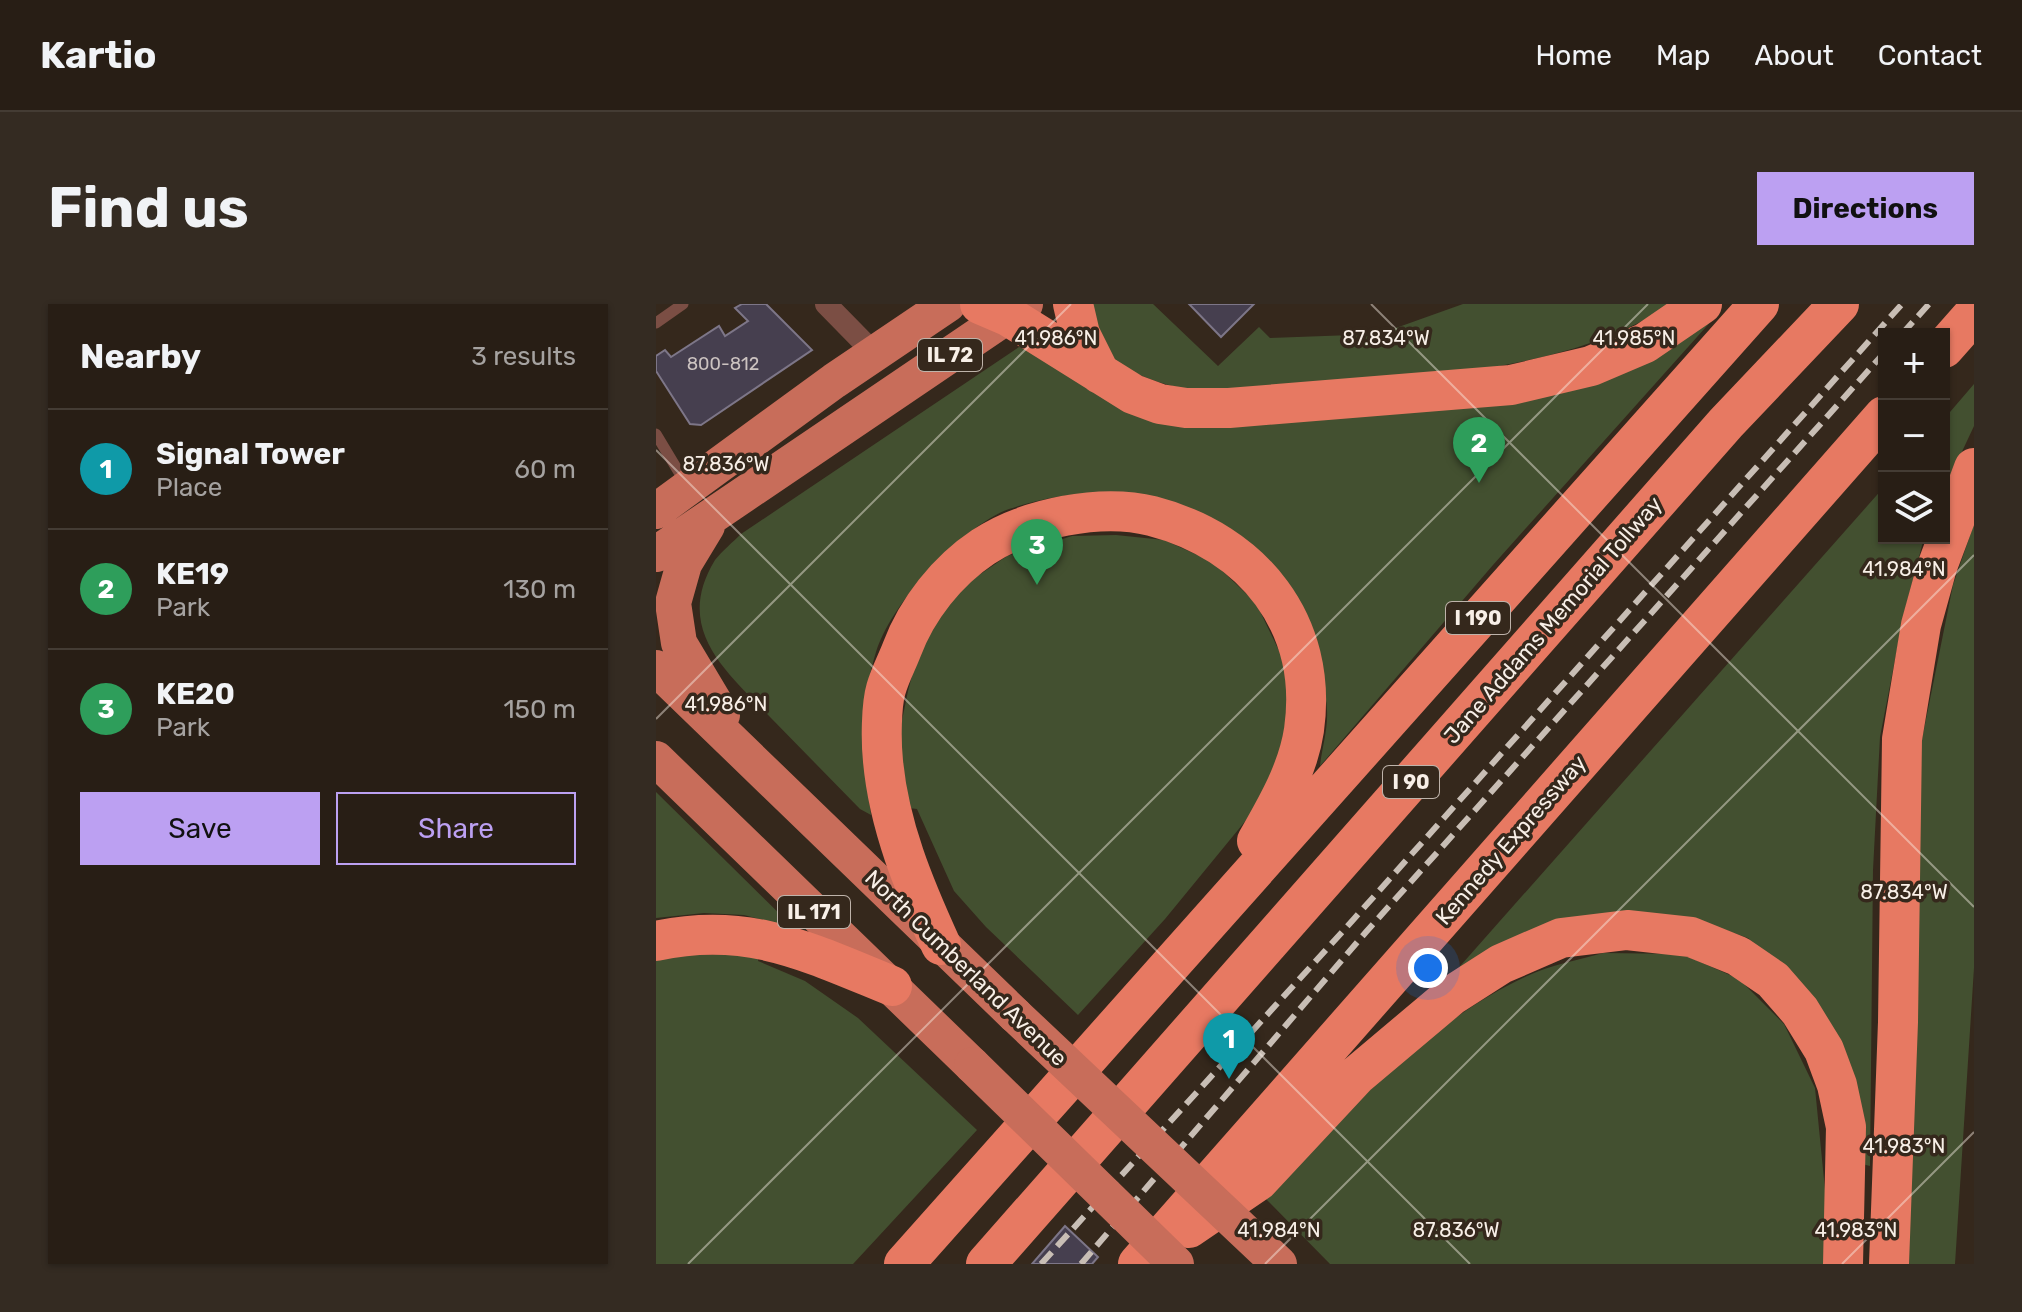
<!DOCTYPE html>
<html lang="en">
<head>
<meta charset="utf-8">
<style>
  body { margin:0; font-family:Rubik,sans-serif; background:#342b22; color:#f1f3f6 }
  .controls { position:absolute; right:24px; top:24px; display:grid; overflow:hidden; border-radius:0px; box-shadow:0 2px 6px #0004 }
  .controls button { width:72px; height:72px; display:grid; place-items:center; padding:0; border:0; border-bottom:2px solid #443c34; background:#281e15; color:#f1f3f6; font:40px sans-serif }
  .you { position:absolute; left:772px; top:664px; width:28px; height:28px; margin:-20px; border:6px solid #fff; border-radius:50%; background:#1a73e8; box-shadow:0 0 0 12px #1a73e833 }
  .badge { display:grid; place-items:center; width:52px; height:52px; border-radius:50%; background:#bca0f2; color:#fff; font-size:26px; font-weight:700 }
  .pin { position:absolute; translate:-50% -66px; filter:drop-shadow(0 2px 4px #0008) }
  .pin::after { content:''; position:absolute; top:42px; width:28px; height:24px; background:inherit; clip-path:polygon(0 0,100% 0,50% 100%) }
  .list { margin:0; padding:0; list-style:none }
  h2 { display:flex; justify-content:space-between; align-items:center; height:104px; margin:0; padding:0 32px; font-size:34px }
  h2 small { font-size:26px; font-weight:400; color:#a5a2a0 }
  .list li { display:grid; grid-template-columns:52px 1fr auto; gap:24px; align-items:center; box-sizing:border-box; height:120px; padding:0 32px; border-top:2px solid #443c34 }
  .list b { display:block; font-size:30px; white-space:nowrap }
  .list p { margin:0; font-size:26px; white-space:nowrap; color:#a5a2a0 }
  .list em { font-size:26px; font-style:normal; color:#a5a2a0 }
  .actions { display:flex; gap:16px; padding:24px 32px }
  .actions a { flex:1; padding:18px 0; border:2px solid #bca0f2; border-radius:0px; text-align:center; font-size:28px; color:#bca0f2 }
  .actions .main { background:#bca0f2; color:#111 }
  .icon { flex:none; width:44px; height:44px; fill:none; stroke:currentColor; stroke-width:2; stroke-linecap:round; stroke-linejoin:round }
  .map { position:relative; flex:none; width:1318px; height:960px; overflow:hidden; border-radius:0px }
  header { display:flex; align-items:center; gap:48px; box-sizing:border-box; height:112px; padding:0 40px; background:#281e15; border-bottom:2px solid #443c34 }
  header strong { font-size:38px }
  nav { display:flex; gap:44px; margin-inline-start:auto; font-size:28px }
  .intro { display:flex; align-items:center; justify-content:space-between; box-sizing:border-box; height:192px; padding:0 48px }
  h1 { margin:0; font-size:56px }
  .button { padding:20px 36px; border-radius:0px; background:#bca0f2; color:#111; font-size:28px; font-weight:700 }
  main { display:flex; gap:48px; padding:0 48px }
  aside { flex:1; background:#281e15; border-radius:0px; box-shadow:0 2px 6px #0004 }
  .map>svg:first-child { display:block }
</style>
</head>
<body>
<header>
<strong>Kartio</strong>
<nav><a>Home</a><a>Map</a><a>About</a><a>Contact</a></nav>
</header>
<div class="intro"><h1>Find us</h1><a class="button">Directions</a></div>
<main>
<aside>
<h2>Nearby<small>3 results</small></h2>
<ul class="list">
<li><span class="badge" style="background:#0f9aa8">1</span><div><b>Signal Tower</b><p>Place</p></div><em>60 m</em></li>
<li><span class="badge" style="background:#2e9e5b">2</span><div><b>KE19</b><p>Park</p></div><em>130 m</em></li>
<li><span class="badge" style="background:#2e9e5b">3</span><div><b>KE20</b><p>Park</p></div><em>150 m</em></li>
</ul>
<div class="actions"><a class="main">Save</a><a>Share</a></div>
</aside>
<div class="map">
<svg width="1318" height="960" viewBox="0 0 1318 960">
  <rect width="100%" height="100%" fill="#35281c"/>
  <path fill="#435030" d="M437,0h60l65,62 41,-39 11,11 109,-4 84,-30h206c-92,67 -266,76 -377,83 -30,1 -63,8 -92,4 -39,-5 -75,-18 -104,-45z
    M1058,14l-221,247 -173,201c2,-18 8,-37 7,-55 -1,-35 -19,-91 -36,-121 -30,-52 -99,-88 -156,-95 -41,-6 -87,1 -126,14 -24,8 -60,39 -77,57 -21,23 -47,57 -56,86 -17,53 -12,109 -5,163l-11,-6c-30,-31 -60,-61 -90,-92 -44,-46 -97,-88 -55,-157 7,-9 18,-18 26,-26l287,-193 64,50 365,15z
    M1318,80v42l-30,64v-71z
    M1228,183v51h40l-20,75 -24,124 -7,133 -3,296 -8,-2 -49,-166 -65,-60 -57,-20 -237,55z
    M1318,220v444l-19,296h-49l10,-495 37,-184z
    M460,231l48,5 49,22 43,41 26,54 9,43 -2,35 -33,73 -91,111 -87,96 -92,-88 -32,-36 -37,-82 -8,-1 -10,-73 9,-44 12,-46 40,-57 47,-32 65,-20z
    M0,488l138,136 -50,-13 -40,-2 -48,5z
    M103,649l-1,8 47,20 53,37 119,112 -124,134h-197v-308z
    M947,649l79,1 57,25 45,45 31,64 12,122 -4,54h-493l-65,-66c79,-81 156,-173 262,-222 23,-11 52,-16 76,-23z"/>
  <path fill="#463f4f" stroke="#7d7688" stroke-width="2" d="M86,0h24l46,46 -111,75 -11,-1 -34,-53v-15l9,-6 6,7 48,-31 6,10 23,-15 -13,-13z
    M533,0h65l-33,33z
    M409,922l33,31 -6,7h-60z"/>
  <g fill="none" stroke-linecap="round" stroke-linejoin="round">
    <path stroke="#7b4e44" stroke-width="11" d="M0,19l27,-19
      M0,130l30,50"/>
    <path stroke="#7b4e44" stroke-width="22" d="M170,0l49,50"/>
    <path stroke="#c86d5a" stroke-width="36" d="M0,207l178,-130 114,-77
      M51,222l-23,38 -11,39 6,40 43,72
      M0,250l369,-250
      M0,364l359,347
      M0,455l316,306"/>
    <path stroke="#e77962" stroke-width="40" d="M324,0l28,12 125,78 27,10 26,4h43l282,-23 80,-19 54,-23 57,-39
      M417,0l7,30 20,40
      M1288,44l30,-34
      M0,637c93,-20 152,11 236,45
      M285,641c-27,-59 -52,-119 -58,-184 -2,-19 -2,-55 3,-72 4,-14 11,-27 16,-40 15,-40 45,-78 81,-102 44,-29 118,-44 169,-31 101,26 167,108 152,214 -6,40 -27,76 -47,111
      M533,924l69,-47 98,-105 95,-80 50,-32 60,-26 66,-8 64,7 47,19 35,24 27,31 24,39 13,35 9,42 -3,137
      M248,960l855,-960
      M330,960l740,-841 113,-119
      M482,960l746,-848
      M1233,960l9,-242 4,-283 19,-114 16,-58 37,-99"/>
    <path stroke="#c8beb5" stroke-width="6" stroke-dasharray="16 8" stroke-linecap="butt" d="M1246,30l27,-30
      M385,960l312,-344 549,-616
      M425,960l285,-332 518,-579"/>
    <path stroke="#c86d5a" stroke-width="36" d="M359,711l264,249
      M316,761l204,199"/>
  </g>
  <path fill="none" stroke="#f8efe7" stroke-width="2" stroke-opacity="0.45" d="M715,0l603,603M0,146l814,814M0,415l415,-415M32,960l960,-960M609,960l709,-709M1186,960l132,-132"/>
  <g text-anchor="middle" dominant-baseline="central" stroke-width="7" stroke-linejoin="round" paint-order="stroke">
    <g font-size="18" fill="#ccc3c1">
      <text x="67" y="60">800-812</text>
    </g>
    <g fill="#35281c" stroke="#beb3aa" stroke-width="2">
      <rect x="262" y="35" width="64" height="32" rx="6"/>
      <rect x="790" y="298" width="64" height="32" rx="6"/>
      <rect x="727" y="462" width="56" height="32" rx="6"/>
      <rect x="122" y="592" width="72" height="32" rx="6"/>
    </g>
    <g font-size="20" font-weight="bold" fill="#f8efe7">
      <text x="294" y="51">IL 72</text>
      <text x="822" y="314">I 190</text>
      <text x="755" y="478">I 90</text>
      <text x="158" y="608">IL 171</text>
    </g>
    <g font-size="22" fill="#f8efe7" stroke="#35281c">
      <text transform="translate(897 316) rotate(-49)">Jane Addams Memorial Tollway</text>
      <text transform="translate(855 536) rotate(-49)">Kennedy Expressway</text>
      <text transform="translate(310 664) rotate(44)">North Cumberland Avenue</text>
    </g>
  </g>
  <g font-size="20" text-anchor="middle" fill="#f8efe7" stroke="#35281c" stroke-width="7" stroke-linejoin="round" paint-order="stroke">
    <text x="730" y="41">87.834°W</text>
    <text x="978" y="41">41.985°N</text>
    <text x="400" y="41">41.986°N</text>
    <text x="70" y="167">87.836°W</text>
    <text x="1248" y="272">41.984°N</text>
    <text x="70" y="407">41.986°N</text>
    <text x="1248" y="595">87.834°W</text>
    <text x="1248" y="849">41.983°N</text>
    <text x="623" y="933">41.984°N</text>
    <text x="800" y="933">87.836°W</text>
    <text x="1200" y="933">41.983°N</text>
  </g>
</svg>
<div class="controls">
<button>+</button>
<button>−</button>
<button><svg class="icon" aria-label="layers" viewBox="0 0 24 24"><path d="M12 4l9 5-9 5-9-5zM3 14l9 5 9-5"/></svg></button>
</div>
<div class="you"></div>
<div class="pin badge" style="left:573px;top:775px;background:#0f9aa8">1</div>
<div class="pin badge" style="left:823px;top:179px;background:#2e9e5b">2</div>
<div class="pin badge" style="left:381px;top:281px;background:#2e9e5b">3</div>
</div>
</main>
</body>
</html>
